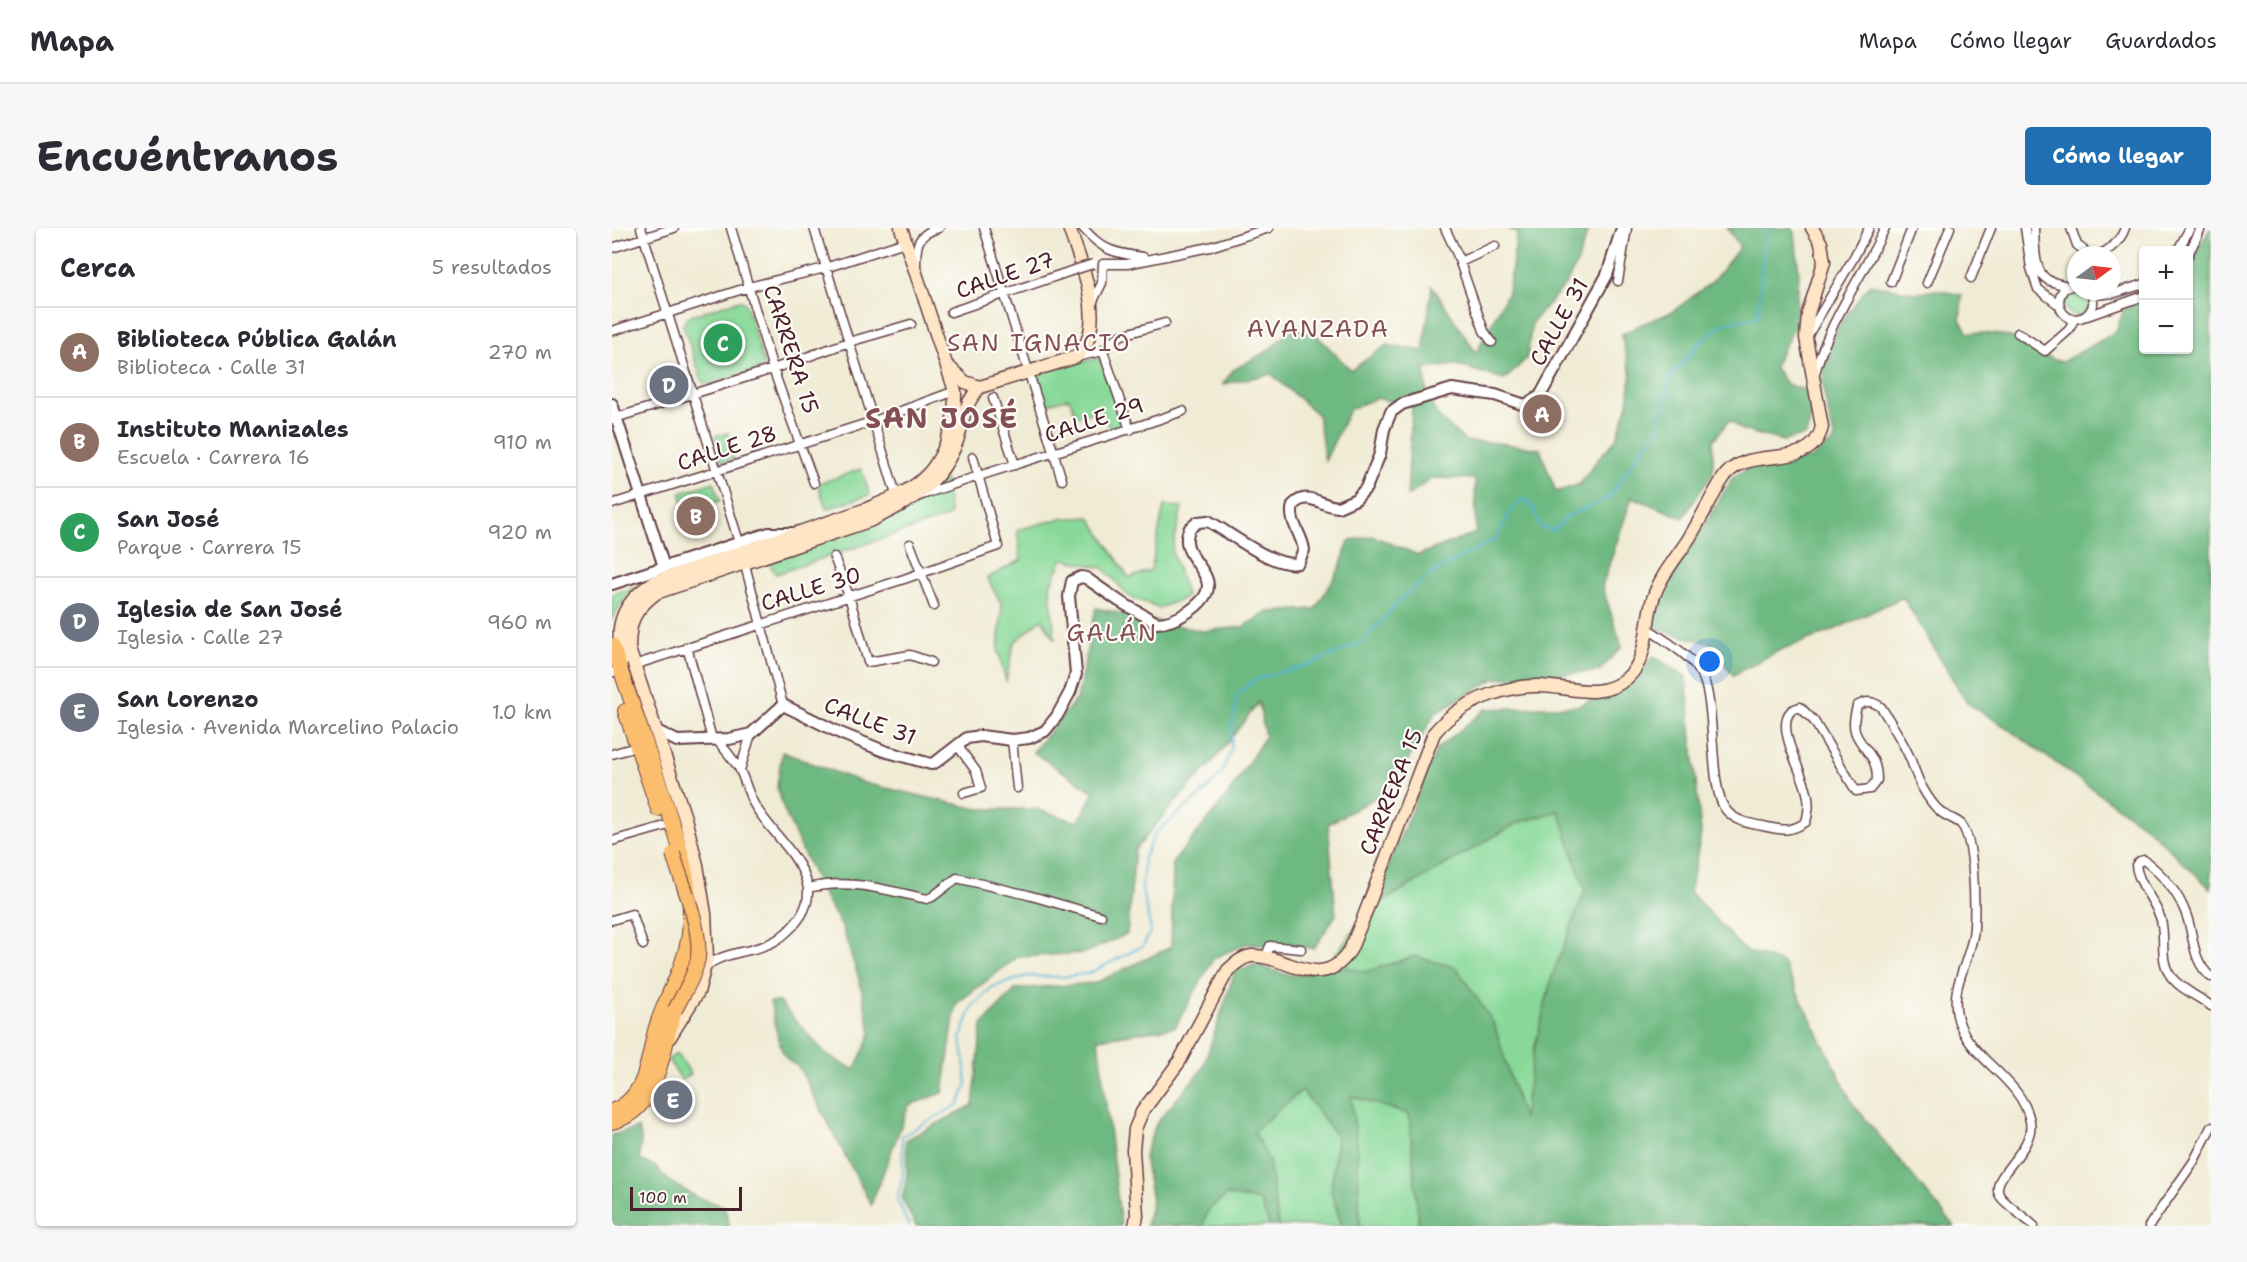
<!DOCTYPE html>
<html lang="es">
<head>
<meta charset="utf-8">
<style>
  body { margin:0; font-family:"Shantell Sans",sans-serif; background:#f7f7f7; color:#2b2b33 }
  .controls { position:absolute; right:18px; top:18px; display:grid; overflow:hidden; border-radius:6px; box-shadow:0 2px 4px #0004 }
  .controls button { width:54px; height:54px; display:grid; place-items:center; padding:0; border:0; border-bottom:2px solid #e1e1e2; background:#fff; color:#2b2b33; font:30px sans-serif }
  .compass { position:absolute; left:1455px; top:18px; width:54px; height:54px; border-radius:50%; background:#fff; box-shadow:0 2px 4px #0004; rotate:75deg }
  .scale { position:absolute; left:18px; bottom:15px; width:112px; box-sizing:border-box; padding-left:6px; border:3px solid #4a1f2b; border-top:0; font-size:16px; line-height:21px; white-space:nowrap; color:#4a1f2b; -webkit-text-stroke:4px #fdfcf7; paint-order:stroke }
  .you { position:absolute; left:1098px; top:434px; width:21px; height:21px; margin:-15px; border:4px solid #fff; border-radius:50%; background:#1a73e8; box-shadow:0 0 0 9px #1a73e833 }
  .badge { display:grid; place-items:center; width:39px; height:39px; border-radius:50%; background:#1f6fb2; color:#fff; font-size:20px; font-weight:700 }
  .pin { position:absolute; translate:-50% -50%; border:3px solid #fff; box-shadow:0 2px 6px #0006 }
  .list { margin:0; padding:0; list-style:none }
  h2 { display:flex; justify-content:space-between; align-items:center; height:78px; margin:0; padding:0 24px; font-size:26px }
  h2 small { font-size:20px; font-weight:400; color:#7c7c81 }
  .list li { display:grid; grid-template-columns:39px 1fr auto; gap:18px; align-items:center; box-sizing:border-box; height:90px; padding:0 24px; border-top:2px solid #e1e1e2 }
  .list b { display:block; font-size:22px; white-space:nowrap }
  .list p { margin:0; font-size:20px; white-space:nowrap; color:#7c7c81 }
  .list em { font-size:20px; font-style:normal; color:#7c7c81 }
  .map { position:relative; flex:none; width:1599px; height:998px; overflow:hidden; border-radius:6px }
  header { display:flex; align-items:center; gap:36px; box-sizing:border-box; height:84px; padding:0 30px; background:#fff; border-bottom:2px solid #e1e1e2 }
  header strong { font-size:28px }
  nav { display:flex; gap:33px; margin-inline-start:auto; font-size:21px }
  .intro { display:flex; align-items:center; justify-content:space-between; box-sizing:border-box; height:144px; padding:0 36px }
  h1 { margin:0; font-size:42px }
  .button { padding:15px 27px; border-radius:6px; background:#1f6fb2; color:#fff; font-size:21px; font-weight:700 }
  main { display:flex; gap:36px; padding:0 36px }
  aside { flex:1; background:#fff; border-radius:6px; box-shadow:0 2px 4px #0004 }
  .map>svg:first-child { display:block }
</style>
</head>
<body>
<header>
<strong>Mapa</strong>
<nav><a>Mapa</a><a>Cómo llegar</a><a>Guardados</a></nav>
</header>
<div class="intro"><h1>Encuéntranos</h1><a class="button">Cómo llegar</a></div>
<main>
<aside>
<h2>Cerca<small>5 resultados</small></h2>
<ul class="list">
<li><span class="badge" style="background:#8d6e63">A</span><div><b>Biblioteca Pública Galán</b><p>Biblioteca · Calle 31</p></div><em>270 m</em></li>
<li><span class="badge" style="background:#8d6e63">B</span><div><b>Instituto Manizales</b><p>Escuela · Carrera 16</p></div><em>910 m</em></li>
<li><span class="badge" style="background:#2e9e5b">C</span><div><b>San José</b><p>Parque · Carrera 15</p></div><em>920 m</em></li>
<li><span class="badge" style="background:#6b7280">D</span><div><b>Iglesia de San José</b><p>Iglesia · Calle 27</p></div><em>960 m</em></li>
<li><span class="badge" style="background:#6b7280">E</span><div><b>San Lorenzo</b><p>Iglesia · Avenida Marcelino Palacio</p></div><em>1.0 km</em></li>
</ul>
</aside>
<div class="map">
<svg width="1599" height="998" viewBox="0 0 1599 998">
  <rect width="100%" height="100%" fill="#fdfcf7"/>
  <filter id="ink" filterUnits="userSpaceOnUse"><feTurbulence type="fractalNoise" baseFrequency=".0167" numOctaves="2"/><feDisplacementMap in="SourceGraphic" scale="12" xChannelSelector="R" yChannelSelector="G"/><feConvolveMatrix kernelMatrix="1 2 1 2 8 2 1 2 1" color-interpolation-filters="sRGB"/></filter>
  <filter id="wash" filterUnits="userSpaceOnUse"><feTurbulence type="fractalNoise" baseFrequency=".008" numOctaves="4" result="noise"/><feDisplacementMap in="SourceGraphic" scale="24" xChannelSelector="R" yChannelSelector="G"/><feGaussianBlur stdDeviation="1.35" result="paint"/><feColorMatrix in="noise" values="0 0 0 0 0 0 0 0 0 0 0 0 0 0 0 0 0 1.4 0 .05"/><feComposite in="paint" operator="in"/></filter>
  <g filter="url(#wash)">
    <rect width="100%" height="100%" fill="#f0ebd4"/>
    <path fill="#88d999" stroke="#697c62" stroke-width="1.5" d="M1464,59v4h9c8,9 4,17 -4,24h-9l-10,-10c1,-11 4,-13 14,-18z
      M128,72l6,4 18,60 -5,5 -48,15 -8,-1 -20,-58 3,-6 4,-3z
      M487,130l27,68 -15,4 -11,-20 -23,7 -8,-19 -24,7 -9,-32z
      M116,205l6,26 -13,3 -6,-26z
      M249,241l9,26 -44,14 -8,-25z
      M333,250l5,38 -174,58 -9,-14 134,-47z
      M102,254l6,19 -34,10 -6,-18z
      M552,278l18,1 -10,44 15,46 -28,11 -29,-11 -27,-29 -40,-9 -13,27 5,54 -13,-21 -28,24 -8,39 -8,-32 4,-45 -15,-27 34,-18 -4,-30 41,-11 32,-2 39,61 22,-8z
      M24,359l-12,13 -12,19v-25z
      M947,583l26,79 -33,87 -18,73 -11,71 -29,-97 -79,-68 -50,16 -37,-9 43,-55 146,-85z
      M65,825l14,21 -9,6 -14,-20z
      M690,862l35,47 -6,54 11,35h-62l-3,-6 -23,-89z
      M738,868l59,18 10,112h-59l-3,-83z
      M615,967l33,6 10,25h-68l6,-16z"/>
    <path fill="#6eb981" stroke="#5c6c56" stroke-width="1.5" d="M896,0h81l-11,33 -12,23 -34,38 -5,36 -22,22 -48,-15 -32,4 2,27 11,20 27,25 34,2 41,6 16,43 24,-8 18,-25 18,-20 12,-34 3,-32 -10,-38 19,-10 32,-13 41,-31 27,-34 -13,-19h65l3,5 4,41 -4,52 -21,40 12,18 22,7 4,22 -6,22 -23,6 -41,-11 -13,-10 -16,21v31l-30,46 -51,-21 -30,89 20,61 -23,24 -105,8 -58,33 -45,77 -63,35 8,91 -22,33 -69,-4 -31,14 -39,69 -77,12 23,187h-205l-14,-27 5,-24 -1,-35 67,-35 9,-80 34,-36 79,-6 76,-36 2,-85 52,-63 40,-62 -6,-35 -47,61 -39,41 -38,46 -8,84 -42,19 -67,4 -62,47 -13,89 -34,12 -38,100 -73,-139c-4,-2 -9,-5 -12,-8 -8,-10 -12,-42 -16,-56h9l48,53 28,15 16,-37 -11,-51 -18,-55 -23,-40 -35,-77 -7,-23 5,-35 82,31 114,26h58l42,13 16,-30 -61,-40 44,-54 19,-90 106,23 41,-4 24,-15 48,-3 24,-39 10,-29 24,-5 45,19 58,-22 -1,-54 -42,-1 -26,18 5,-90 -36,-8 -27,12 -24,51 -7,-46 -47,-41 -48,10 10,-14 33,-18 29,-25 18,5 38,38 36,-25 36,6 9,-65 44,67 32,-61 9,-59z
      M1599,0v661l-64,-61 -143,-102 -37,-23 -64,-106 -69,33 -56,21 -45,24 -22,-31 -54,-15 -6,-10 20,-53 23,-23 39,-66 21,-13 56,-5 25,-19c-6,-25 -16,-55 -11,-79 7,-29 29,-54 46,-77l45,9 22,-3 25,5 -2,25 8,13c15,0 32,0 48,6 17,6 27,19 46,23l54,-30 8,-23 19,-10 1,51h44l1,-89z
      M1041,428l33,21 15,156 -11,59 54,58 39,13 70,141 101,122h-535l-10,-112 -58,-18 6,47 3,83h-18l-11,-35 6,-54 -35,-47 -48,41 15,30 8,59 3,6h-10l-10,-25 -33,-6 -19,15 -6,16h-56l6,-27 -8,-42 12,-33 47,-56 32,-97 23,-7c30,14 40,16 70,-1l37,9 50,-16 42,12 37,56 29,95 11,-69 18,-73 33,-87 -26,-79 -42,12 -146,85 66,-159 49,-40 91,-3 61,-26z
      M26,900l3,9 -1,23 16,7 14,15 28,16 26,8 6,20h-118v-91z"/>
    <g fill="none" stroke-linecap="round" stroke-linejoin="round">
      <path stroke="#57b5d5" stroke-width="2" d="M297,998l-12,-27 6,-24 -1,-39 57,-32 8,-20 -6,-47 11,-30 20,-20 35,-11 37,1 26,-4 53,-27 8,-16 -9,-40 2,-33 12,-25 44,-36 22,-23 9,-24 1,-25 6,-31 18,-14 52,-14 53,-22 45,-49 31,-24 60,-32 13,-27 15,-12 9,10 5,17 15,5 13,-14 44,-21 25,-40 23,-27 10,-49 30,-37 25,-20 34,-6 7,-89"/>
    </g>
  </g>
  <g filter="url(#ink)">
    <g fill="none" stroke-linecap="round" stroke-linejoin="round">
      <g stroke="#633e44" stroke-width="11">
        <path id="minor" d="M29,0l98,314
          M119,0l42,141 41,114
          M202,0l84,273
          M372,0l78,252
          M471,0c20,23 31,25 60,29
          M833,0l12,26 27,77 8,11
          M1413,0l6,40 7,21 21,16
          M1422,0c1,15 -1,44 14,52 6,3 13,4 19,6
          M1459,0l6,17 13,10
          M0,20l62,-20
          M1566,22l12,-22
          M1485,27c14,-5 23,-13 28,-27
          M1576,27l13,-27
          M848,34l35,-16
          M304,38c0,-22 1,-32 23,-38
          M1359,50l20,-50
          M1006,53l9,-53
          M1279,54l21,-54
          M1315,55l23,-55
          M1464,56l-12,5c-8,10 -6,22 5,29 18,4 30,-11 21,-27
          M1481,67l22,-2 29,-9
          M480,75l10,-20 1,-19h24l83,-17 59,-19
          M339,84l120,-41
          M1475,88l57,-20
          M0,103l137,-44 76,-19 80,-26
          M1406,105l27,18 24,-21 5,-11
          M1196,107l46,-78 15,-29
          M491,123l27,79
          M464,129l27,-6 9,-10 10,-6 43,-12
          M1203,145c12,-48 48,-98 70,-145
          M381,170l22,67
          M0,191l161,-50 76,-27 62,-18
          M307,268c87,-31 177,-54 264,-85
          M0,276l262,-83 81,-30
          M298,316l24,62
          M222,329l15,39 19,66 42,-7 21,7
          M131,330l40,147
          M1035,400c19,14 49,29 57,52 12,31 5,110 22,130 9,11 24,14 37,16 19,4 26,7 43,-4 3,-12 4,-21 0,-33 -4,-18 -31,-62 -15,-78 2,-2 6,-3 9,-4l14,14 42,70 14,-2 7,-9c0,-25 -12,-27 -21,-46 -4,-9 -1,-20 1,-28 10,-6 15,-5 24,1 10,16 21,33 29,51 4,10 7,20 12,29 5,9 11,19 19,25 6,5 14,7 20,12 14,16 14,81 13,103 -1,31 -26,59 -16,92 12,42 63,58 72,102 6,30 -43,56 -30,75 6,9 25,21 34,30
          M75,419l25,92
          M22,437l270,-86 94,-33 -25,-89
          M0,444h2
          M400,512l5,48
          M345,517l19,26 5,17 -17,5
          M0,526l24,-7
          M128,542l11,-36
          M0,613l53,-15
          M196,660c41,-10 78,2 119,11l5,-2 25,-19 71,17 73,21
          M0,692l20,-6 11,31
          M653,730l5,-12 31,3
          M93,739c22,-18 53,-13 76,-30 62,-49 2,-87 -26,-131 -7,-12 -10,-26 -16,-38 -7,-10 -15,-20 -23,-29
          M1599,749c-20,-17 -16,-40 -25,-63 -8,-22 -24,-40 -42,-54l-4,1 -4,4c2,20 20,36 25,55 5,17 -2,39 9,55 7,12 29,22 41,31
          M1537,998l45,-65 17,-34"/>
      </g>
      <g stroke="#633e44" stroke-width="14">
        <path id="tertiary" d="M0,176l52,163
          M0,356l157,-51h22
          M45,503l20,10 52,-2 22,-5 32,-29 57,28 44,18 47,13 5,-2 31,-24 14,-2 31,4 17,-2 16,-7 12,-15 13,-24 6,-18 -7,-78 3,-15 9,-4 5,1 33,23 38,22c11,0 22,-5 31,-11 52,-35 -16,-50 2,-84l8,-6 10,-1c21,11 67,48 90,42l6,-13c-2,-17 -16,-28 -11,-45 15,-15 28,1 45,2l18,-8 10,-11 14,-34 4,-25 7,-17 11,-8 50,-15 43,6 30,10 15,-9 67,-121 15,-47"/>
      </g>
      <g stroke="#633e44" stroke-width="15">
        <path id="secondary" d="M337,139l16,15 15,5
          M11,432c-10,-35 1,-59 31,-78l210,-72c19,-8 38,-15 54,-27 27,-20 38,-61 37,-92l-54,-163
          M56,812l30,-48 9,-34 -2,-44 -8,-49 -12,-47 -56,-169c0,-28 5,-39 27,-56l213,-72c39,-18 68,-33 86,-75 10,-24 5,-37 25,-59l96,-30c4,-5 9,-9 11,-15 14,-35 -7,-81 -18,-114
          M523,998l2,-10 -4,-66 2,-21 7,-17 37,-50 49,-92c7,-6 14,-13 23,-14 35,-2 71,39 99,-6 4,-8 7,-18 11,-26l73,-191c6,-7 13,-14 20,-19 22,-17 53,-27 80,-28 30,-2 65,17 93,-8 21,-18 18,-51 25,-76 6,-22 21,-40 34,-59 13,-20 23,-42 36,-63 24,-40 88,-4 100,-53l-16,-89 2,-24 16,-52 -3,-19 -9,-15"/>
      </g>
      <g stroke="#633e44" stroke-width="16">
        <path id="primary" d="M0,417c18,53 37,106 54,159 14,44 28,82 23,129 -4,36 -25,64 -34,98 -8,31 -9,67 -43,80
          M13,483l33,98
          M0,894c48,-11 50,-74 63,-112"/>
      </g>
      <use href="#minor" stroke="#fff" stroke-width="8"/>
      <use href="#tertiary" stroke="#fff" stroke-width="10"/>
      <use href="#secondary" stroke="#fde5c5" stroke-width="12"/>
      <use href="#primary" stroke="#fbbd6e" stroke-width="14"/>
      <g stroke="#633e44" stroke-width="11" stroke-linecap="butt">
        <path id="minor-bridge" d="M459,43l22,-7"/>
      </g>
      <g stroke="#633e44" stroke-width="16" stroke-linecap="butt">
        <path id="primary-bridge" d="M61,626c9,30 29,73 25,104 -3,18 -15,36 -23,52"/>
      </g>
      <use href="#minor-bridge" stroke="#fff" stroke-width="8"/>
      <use href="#primary-bridge" stroke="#fbbd6e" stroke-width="14"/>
    </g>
  </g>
  <g text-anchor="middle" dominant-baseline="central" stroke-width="4.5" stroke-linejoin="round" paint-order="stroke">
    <g font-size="22" fill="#4a1f2b" stroke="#fdfcf7">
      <text transform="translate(393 47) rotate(-19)">CALLE 27</text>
      <text transform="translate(947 94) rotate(-61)">CALLE 31</text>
      <text transform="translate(179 121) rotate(72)">CARRERA 15</text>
      <text transform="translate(482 192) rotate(-18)">CALLE 29</text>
      <text transform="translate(115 220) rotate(-18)">CALLE 28</text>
      <text transform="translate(199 361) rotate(-17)">CALLE 30</text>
      <text transform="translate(258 493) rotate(21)">CALLE 31</text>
      <text transform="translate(779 564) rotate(-68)">CARRERA 15</text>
    </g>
    <g font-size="24" letter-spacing="1.5" fill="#834f55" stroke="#fdfcf7">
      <text x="706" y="101">AVANZADA</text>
      <text x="427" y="115">SAN IGNACIO</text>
      <text x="500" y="405">GALÁN</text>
    </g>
    <g font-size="28" font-weight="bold" letter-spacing="1.5" fill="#834f55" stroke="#fdfcf7">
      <text x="330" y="190">SAN JOSÉ</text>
    </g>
  </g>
</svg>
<div class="controls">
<button>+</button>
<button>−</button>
</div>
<svg class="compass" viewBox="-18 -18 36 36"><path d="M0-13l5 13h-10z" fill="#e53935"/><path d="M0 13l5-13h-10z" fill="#7c7c81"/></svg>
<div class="scale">100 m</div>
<div class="you"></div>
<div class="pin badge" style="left:930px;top:186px;background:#8d6e63">A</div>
<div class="pin badge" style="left:84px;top:288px;background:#8d6e63">B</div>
<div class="pin badge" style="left:111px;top:115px;background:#2e9e5b">C</div>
<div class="pin badge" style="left:57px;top:157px;background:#6b7280">D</div>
<div class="pin badge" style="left:61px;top:872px;background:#6b7280">E</div>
</div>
</main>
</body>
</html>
